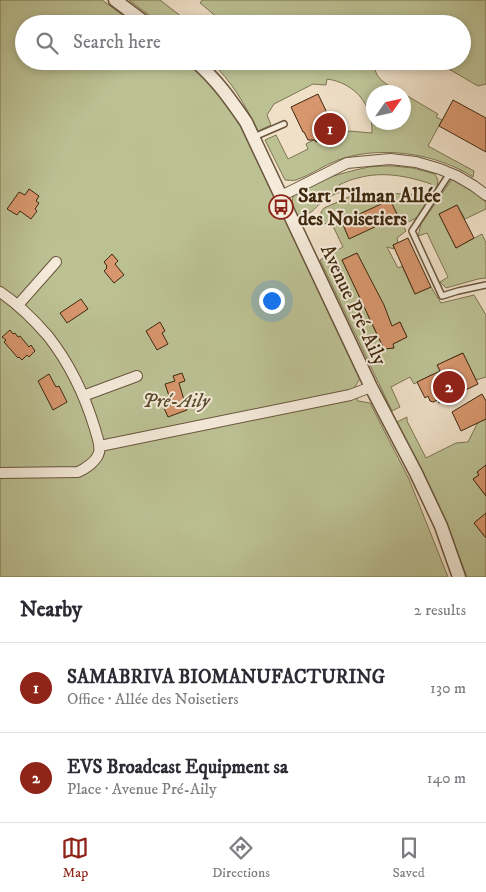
<!DOCTYPE html>
<html lang="en">
<head>
<meta charset="utf-8">
<style>
  body { margin:0; font-family:"IM FELL DW Pica",serif; background:#f7f7f7; color:#2b2b33 }
  .compass { position:absolute; left:366px; top:85px; width:45px; height:45px; border-radius:50%; background:#fff; box-shadow:0 2px 8px #0003; rotate:56deg }
  .you { position:absolute; left:271px; top:300px; width:18px; height:18px; margin:-12px; border:4px solid #fff; border-radius:50%; background:#1a73e8; box-shadow:0 0 0 8px #1a73e833 }
  .badge { display:grid; place-items:center; width:32px; height:32px; border-radius:50%; background:#8f2418; color:#fff; font-size:16px; font-weight:700 }
  .pin { position:absolute; translate:-50% -50%; border:2px solid #fff; box-shadow:0 1px 5px #0006 }
  .list { margin:0; padding:0; list-style:none }
  h2 { display:flex; justify-content:space-between; align-items:center; height:65px; margin:0; padding:0 20px; font-size:21px }
  h2 small { font-size:16px; font-weight:400; color:#7c7c81 }
  .list li { display:grid; grid-template-columns:32px 1fr auto; gap:15px; align-items:center; box-sizing:border-box; height:90px; padding:0 20px; border-top:1px solid #e1e1e2 }
  .list b { display:block; font-size:19px; white-space:nowrap }
  .list p { margin:0; font-size:16px; white-space:nowrap; color:#7c7c81 }
  .list em { font-size:16px; font-style:normal; color:#7c7c81 }
  .icon { flex:none; width:28px; height:28px; fill:none; stroke:currentColor; stroke-width:2; stroke-linecap:round; stroke-linejoin:round }
  .map { position:relative; flex:none; width:486px; height:577px; overflow:hidden }
  .search { position:absolute; background:#fff; box-shadow:0 2px 8px #0003; left:15px; right:15px; top:15px; height:55px; display:flex; align-items:center; gap:12px; box-sizing:border-box; padding:0 18px; border-radius:28px; color:#7c7c81; font-size:19px }
  .sheet { height:245px; background:#fff }
  nav { display:flex; justify-content:space-around; align-items:center; box-sizing:border-box; height:70px; border-top:1px solid #e1e1e2; background:#fff; font-size:14px; color:#7c7c81 }
  nav a { display:grid; justify-items:center; gap:2px }
  nav .on { color:#8f2418 }
  .map>svg:first-child { display:block }
</style>
</head>
<body>
<div class="map">
<svg width="486" height="577" viewBox="0 0 486 577">
  <rect width="100%" height="100%" fill="#f0e0c8"/>
  <filter id="stains"><feTurbulence type="fractalNoise" baseFrequency=".004" numOctaves="4"/><feColorMatrix values="0 0 0 0 .2 0 0 0 0 .09 0 0 0 0 .02 0 0 0 .5 -.17"/></filter>
  <radialGradient id="worn" r=".72"><stop offset=".6" stop-color="#630" stop-opacity="0"/><stop offset="1" stop-color="#630" stop-opacity=".3"/></radialGradient>
  <path fill="#bcc194" stroke="#7d7450" fill-rule="evenodd" d="M0,0h102l33,24h-111v37h160l19,15 18,21 17,23 123,257 -8,13 5,11 12,2 39,76 39,98h-448z
    M129,0h31l31,24h-30z
    M202,0h284v84l-8,2 -43,-25h27v-37h-240l1,-2 -23,-19z
    M210,61h165c-3,18 13,24 26,31h-27v30h30v-28l34,20 -2,3 6,3 -14,26 46,25 -1,6c-37,-24 -93,-32 -135,-17 -14,5 -27,15 -42,20 -3,1 -7,0 -11,0l-20,-40 11,-5 12,24 20,-10 -2,-5 9,-5 2,3h15l17,-11 23,2c1,-28 -17,-50 -45,-54l-1,6 -13,-1 -39,20 -7,11 4,10 -13,6c-13,-26 -26,-50 -48,-70z
    M393,166l20,2 22,6 3,6 -1,8 -19,29 -15,8 3,6 -9,7 1,5 -5,2 1,4 -7,-2 11,21 4,-2 13,28 16,-7 10,16 33,-8 12,20v62l-10,3 -14,-27 -24,12 3,8 -10,2 -17,9 -4,-7 -19,10 9,20 -8,4 -72,-151 23,-13 -12,-25 -7,2 -3,-6v-6l3,-4 25,-11 20,-4 41,1 15,6 5,-9 1,-7c-23,-8 -49,-13 -73,-6 -6,1 -13,4 -19,7l2,7c-7,2 -13,5 -19,10 -10,8 -7,10 -21,14l-6,-3c-2,-5 -4,-11 -2,-16 6,-14 61,-27 76,-30 8,-1 16,-1 24,-1zM390,200l8,16 -49,22 -7,-16zM357,253l35,73 8,-4 7,15 -14,7 1,4 -10,1 -17,-35 4,-3 -6,-3 -23,-48z
    M452,179l16,8 18,15v7l-21,10 -8,-14 -18,9 17,34 26,-14 4,9v35l-8,1 -32,9 -6,-6 8,-5 -21,-44 -9,3 3,-12z
    M407,417v4l19,37 30,-15 12,-1 10,-20 8,-3v47l-9,6 2,3 -6,4 13,17v18l-12,9 12,15v39h-19l-26,-65 -44,-90z"/>
  <path fill="#d7966d" stroke="#3e280d" d="M318,94l11,23 7,6h1l4,7 -25,12 -1,-2h-7l-4,-8h-1l-12,-25z
    M453,100l33,18v34l-47,-26z
    M29,189l10,7 -3,5 3,2 -4,6 2,2 -6,8 -11,-8 -3,4 -10,-6 12,-17 6,3z
    M390,200l8,16 -49,23 -7,-17z
    M457,205l17,33 -18,10 -17,-34z
    M408,238l23,49 -16,7 -22,-49z
    M357,253l27,52 8,21 8,-4 7,15 -14,7 1,4 -10,1 -42,-89z
    M112,254l6,7 -3,3 9,11 -10,8 -10,-12 3,-3 -1,-1 1,-1 -3,-4z
    M81,299l7,10 -21,14 -7,-10z
    M160,322l5,9 -3,2 6,11 -11,6 -11,-19z
    M10,330l3,4 2,-1 3,4 2,-1 9,11 2,-2 4,6 -6,6 -2,-2 -5,5 -3,-3 -1,1 -14,-16 2,-2 -4,-3z
    M463,353l15,31 -39,19 -1,-3 -5,2 -3,-1 -2,-5 -3,2 -8,-16 23,-11 -3,-6z
    M182,373l3,8 -6,2 8,27 -19,7 -4,-9 8,-3 -7,-21 10,-3 -2,-5z
    M49,374l7,13 3,-1 8,16 -14,8 -15,-29z
    M482,394l4,7v18l-25,12 -9,-19z
    M486,465v31l-13,-17 6,-4 -2,-3z
    M486,513v25l-12,-15z"/>
  <g fill="none" stroke-linecap="round" stroke-linejoin="round">
    <g stroke="#6a563c" stroke-width="8">
      <path id="service" d="M254,137l30,-13
        M450,173l-38,58 30,65 16,-5 28,-6"/>
    </g>
    <g stroke="#6a563c" stroke-width="12">
      <path id="minor" d="M281,196l66,-33 43,-4 26,3 24,7 17,7 17,10 12,9
        M0,292c18,12 34,28 48,44 22,28 37,60 47,93 2,8 7,19 3,26 -3,7 -13,14 -20,17l-78,1
        M18,305l38,-43
        M83,396l54,-20
        M100,446l250,-51 21,-8"/>
    </g>
    <g stroke="#6a563c" stroke-width="15">
      <path id="tertiary" d="M115,0l32,24
        M195,61c22,19 35,38 51,61l125,265 45,86 25,53 18,51"/>
    </g>
    <use href="#service" stroke="#f5ebdb" stroke-width="5"/>
    <use href="#minor" stroke="#f5ebdb" stroke-width="10"/>
    <use href="#tertiary" stroke="#f5ebdb" stroke-width="12"/>
  </g>
  <defs>
    <g id="bus-ring" transform="scale(1.25)"><circle r="9.5" fill="#f5ebdb" stroke="#8f2418" stroke-width="1.5"/><path d="M-5-6H5V4H4V6H2V4H-2V6H-4V4H-5ZM-3.5-4V0h7V-4ZM-3.5 1.2v1.5H-2V1.2ZM2 1.2v1.5H3.5V1.2Z" fill="#8f2418"/></g>
  </defs>
  <g fill-rule="evenodd">
    <use href="#bus-ring" x="281" y="207"/>
  </g>
  <g text-anchor="middle" dominant-baseline="central" stroke-width="4" stroke-linejoin="round" paint-order="stroke">
    <g font-size="20" font-weight="bold" fill="#3e280d" stroke="#f5ebdb" text-anchor="start">
      <text x="298" y="196">Sart Tilman Allée<tspan x="298" dy="23">des Noisetiers</tspan></text>
    </g>
    <g font-size="20" fill="#3e280d" stroke="#f5ebdb">
      <text transform="translate(353 305) rotate(65)">Avenue Pré-Aily</text>
    </g>
    <g font-size="20" font-style="italic" fill="#5e4e2f" stroke="#f5ebdb">
      <text x="176" y="401">Pré-Aily</text>
    </g>
  </g>
  <rect width="100%" height="100%" filter="url(#stains)"/>
  <rect width="100%" height="100%" fill="url(#worn)"/>
</svg>
<svg class="compass" viewBox="-18 -18 36 36"><path d="M0-13l5 13h-10z" fill="#e53935"/><path d="M0 13l5-13h-10z" fill="#7c7c81"/></svg>
<div class="you"></div>
<div class="pin badge" style="left:330px;top:129px">1</div>
<div class="pin badge" style="left:449px;top:387px">2</div>
<div class="search"><svg class="icon" aria-label="search" viewBox="0 0 24 24"><circle cx="10" cy="10" r="6"/><path d="M15 15l6 6"/></svg>Search here</div>
</div>
<section class="sheet">
<h2>Nearby<small>2 results</small></h2>
<ul class="list">
<li><span class="badge">1</span><div><b>SAMABRIVA BIOMANUFACTURING</b><p>Office · Allée des Noisetiers</p></div><em>130 m</em></li>
<li><span class="badge">2</span><div><b>EVS Broadcast Equipment sa</b><p>Place · Avenue Pré-Aily</p></div><em>140 m</em></li>
</ul>
</section>
<nav>
<a class="on"><svg class="icon" aria-label="map" viewBox="0 0 24 24"><path d="M3 6l6-2 6 2 6-2v14l-6 2-6-2-6 2zM9 4v14M15 6v14"/></svg>Map</a>
<a><svg class="icon" aria-label="directions" viewBox="0 0 24 24"><path d="M12 3l9 9-9 9-9-9zM9 14v-3h6M13 9l2 2-2 2"/></svg>Directions</a>
<a><svg class="icon" aria-label="saved" viewBox="0 0 24 24"><path d="M7 4h10v16l-5-4-5 4z"/></svg>Saved</a>
</nav>
</body>
</html>
